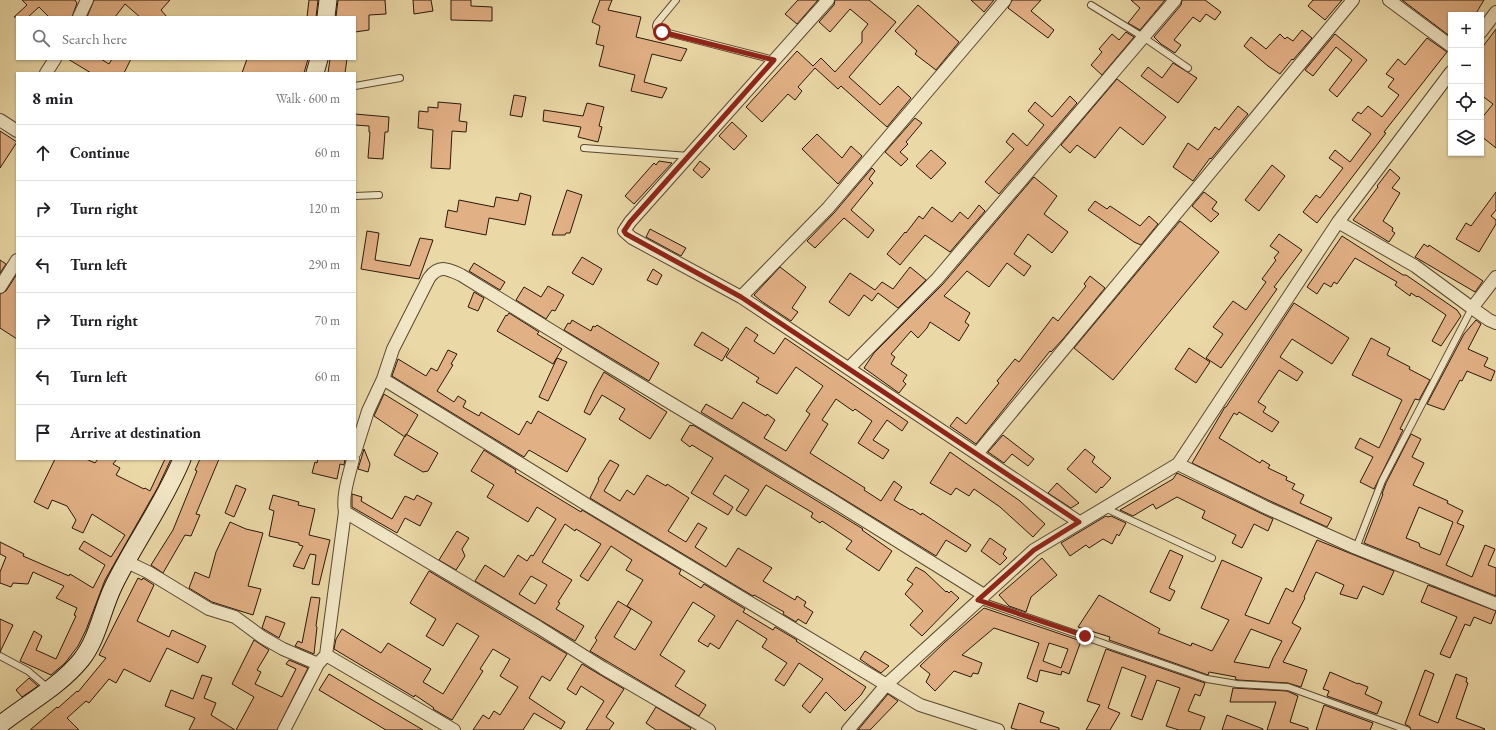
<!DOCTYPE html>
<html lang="en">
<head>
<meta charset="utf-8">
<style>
  body { margin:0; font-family:"EB Garamond",serif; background:#f6f6f6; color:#202124 }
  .controls { position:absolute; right:12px; top:12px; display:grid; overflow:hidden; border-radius:0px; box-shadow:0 1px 3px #0004 }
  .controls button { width:36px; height:36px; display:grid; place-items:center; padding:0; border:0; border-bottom:1px solid #e0e0e0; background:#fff; color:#202124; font:20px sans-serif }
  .stop { position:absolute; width:12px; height:12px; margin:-9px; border:3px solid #8f2418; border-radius:50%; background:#fff }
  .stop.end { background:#8f2418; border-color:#fff; box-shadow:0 1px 4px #0008 }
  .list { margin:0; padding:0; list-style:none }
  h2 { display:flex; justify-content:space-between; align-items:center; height:52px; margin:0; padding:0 16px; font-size:17px }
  h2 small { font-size:13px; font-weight:400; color:#757577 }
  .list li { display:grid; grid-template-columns:26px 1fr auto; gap:12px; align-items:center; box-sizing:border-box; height:56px; padding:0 16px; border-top:1px solid #e0e0e0 }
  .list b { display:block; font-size:15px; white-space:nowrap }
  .list em { font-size:13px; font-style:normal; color:#757577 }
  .icon { flex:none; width:22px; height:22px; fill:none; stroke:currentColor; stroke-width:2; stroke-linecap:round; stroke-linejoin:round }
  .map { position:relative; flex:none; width:1496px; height:730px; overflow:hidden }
  .search { position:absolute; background:#fff; box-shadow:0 1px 3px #0004; left:16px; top:16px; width:340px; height:44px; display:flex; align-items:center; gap:10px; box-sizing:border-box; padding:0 14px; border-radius:0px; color:#757577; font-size:15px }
  .panel { position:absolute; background:#fff; box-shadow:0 1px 3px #0004; left:16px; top:72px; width:340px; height:388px; border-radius:0px }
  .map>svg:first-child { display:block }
</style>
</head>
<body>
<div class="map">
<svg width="1496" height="730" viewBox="0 0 1496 730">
  <rect width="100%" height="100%" fill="#ead8a6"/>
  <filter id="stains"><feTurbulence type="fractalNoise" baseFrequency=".005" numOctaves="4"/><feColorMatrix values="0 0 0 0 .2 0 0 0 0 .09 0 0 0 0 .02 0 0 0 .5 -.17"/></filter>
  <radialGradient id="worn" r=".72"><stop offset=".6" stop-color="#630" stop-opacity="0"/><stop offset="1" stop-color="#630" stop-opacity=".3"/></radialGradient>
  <path fill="#e2b085" stroke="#2a1809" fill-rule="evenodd" d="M22,0h53l2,3 -5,14h-23l-10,-10 -11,10h-14l13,-12z
    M94,0h76l-9,10 6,7h-27l-15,-13 -10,13h-28z
    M309,0h9l-2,17h-9z
    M338,0h47l1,14 -17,1v15l-14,2v-15h-19z
    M413,0h18l2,11 -19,3z
    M451,0h20v6l21,1v14l-41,-1z
    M600,0h12l-4,10 33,7 -5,20 51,12 -6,12 -29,-7 -8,28 23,6 -5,10 -31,-7 4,-16 -36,-9 5,-20 -8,-2 4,-18 -8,-4z
    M798,0h20l-21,24 -12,-10z
    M835,0h34l27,22 -47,55 31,28 18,-19 13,12 -24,29 -46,-41 -3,3 -23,-21 -17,19 4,4 -7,9 -7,-6 -26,28 -16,-15 51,-56 16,15 8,-8 14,14 27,-30v-10l6,-8 -18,-15 -20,23 -11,-10 15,-17z
    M971,0h23l-10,12z
    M1012,0h29l-10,11 23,19 -6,8 -40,-30z
    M1131,0h34l-25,30 -12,-7 12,-15z
    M1182,0h23l16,12 -6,8 -9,-6 -6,8 -7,-5 -19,23 7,5 -6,8 -14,-9 -7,-7 27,-32z
    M1313,0h29l-17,20 -17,-14z
    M1402,0h82l-9,15h-24v22z
    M918,5l41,37 -23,28 -21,-16 2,-3 -22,-20z
    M1496,29v119l-15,-12v-17l12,-15 -12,-9v-46z
    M1302,30l10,8 -19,22 -1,-1 -12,15 -12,-8 -24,-20 7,-9 15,12 14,-15 5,5 2,-2 6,4z
    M1126,32l8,5 -32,38 -11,-10 11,-13 -3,-3 13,-15 7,6z
    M1335,34l32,26 -30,37 -8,-7 23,-30 -16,-13 -23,29 -8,-6z
    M1427,38l20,14 -63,80 2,1 -69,90 -14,-11 13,-17 4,3 23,-30 -14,-10 6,-8 15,12 21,-28 -19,-14 6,-8 3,2 7,-8 14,11 17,-22 -11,-8 6,-8 -8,-5 12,-15 7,6z
    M68,59h33l8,5 3,-5h19l-7,14h-33z
    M247,59h61l-4,14h-62z
    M330,59h17l-2,14h-17z
    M1173,63l24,15 -19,25 -37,-27 7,-9 14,11z
    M1117,79l49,38 -23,28 -23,-18 -25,31 -18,-13 -7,8 -9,-8z
    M514,95l12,2 -4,20 -12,-2z
    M1070,96l7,7 -78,91 -14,-12 29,-33 -8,-7 7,-9 14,13 17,-21 -16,-14 7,-9 17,15z
    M438,102l23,2 -2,17 8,1 -1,10 -14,-1 -2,38 -19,-1 2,-38 -15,-2 1,-17 9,1v-5l10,1z
    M587,103l17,4 -5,19 3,1 -4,15 -20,-5 3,-10 -38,-6 1,-11 39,6z
    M1238,106l10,8 -37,45 -1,-1 -17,23 -20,-14 15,-24 10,7 17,-23 4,3z
    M355,114l34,3 -1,15h-3l-2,27 -15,-1 2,-26h-1v-6l-14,-1z
    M915,118l7,5 -16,19 2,2 -8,8 8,7 -7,7 -16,-14z
    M732,122l15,14 -13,14 -15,-14z
    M0,131l17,11 -17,26z
    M817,134l25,24 9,-12 11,10 -24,28 -36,-35z
    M931,150l15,13 -15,16 -15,-13z
    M659,161l13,2 -38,41 -9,-8 29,-33 2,2z
    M700,161l10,8 -8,9 -9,-8z
    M1272,165l13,11 -26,35 -14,-11z
    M872,168l3,3 -6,8 4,4 -22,27 23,20 -6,8 -24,-20 -29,30 -8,-7 27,-28z
    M1390,169l10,9 -8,10 8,5 -17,28 10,7 -1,3 3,2 -6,9 -36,-22 25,-33 -1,-1z
    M1034,177l23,19 -13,18 24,18 -16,21 -24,-19 -14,20 17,12 -7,10 -17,-13 -18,24 -22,-16 -23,25 26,17 -5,9 4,3 -10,16 -29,-19 -3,6 -9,10 -7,-7 -20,23 4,3 -4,7 16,11 -4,6 3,3 -7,9 -35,-25 10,-15 69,-69z
    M567,190l15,5 -12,38h-4l-1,2h-13z
    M1204,192l13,10 -5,7 7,5 -8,8 -19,-16z
    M1496,192v18l-5,6 5,4v4l-17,28 -23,-13 10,-16 5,3z
    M520,193l11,3 -6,29 -36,-7 -3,17 -41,-8 3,-17 9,2 2,-12 35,7 2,-10 22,4z
    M1095,201l12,8 3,-3 30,20 9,-10 9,8 -17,21 -7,-3 -46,-32z
    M979,205l6,6 -35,41 -25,-17 -25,30 -13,-11 18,-22 1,1 13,-17 4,3 9,-12 20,15 8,-10 8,7z
    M1180,221l39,31 -106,128 -39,-32z
    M650,229l36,19 -5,8 -35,-19z
    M367,231l12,2 -4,27 35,6 10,-28 13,2 -14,39 -58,-10z
    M1279,234l23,16 -28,37 3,2 -56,79 -15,-10 17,-24 -10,-7 20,-26 13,9 20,-28 -4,-3 14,-19 -2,-2 5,-6 -9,-6z
    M1342,236l61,39h3l51,35 4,6 -20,30 -9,-5 14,-26 -28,-19 -1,1 -6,-4 -1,3 -15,-11 2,-3 -42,-24 -18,26 -3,-2 -3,5 -7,-4 -7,11 -10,-7z
    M1424,244l4,3 1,-2 54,36 -8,11 -60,-35z
    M582,257l20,12 -9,16 -21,-12z
    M0,260l6,4 -6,9z
    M474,263l31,19 -5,8 -31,-19z
    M780,267l26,20 -14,21 6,4 -7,9 -30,-20 -7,-6z
    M910,267l16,13 -28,28 -20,-15 -6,8 -8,-6 -15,21 -20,-14 21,-29 25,17 7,-8 11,7z
    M653,269l9,6 -5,10 -10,-5z
    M17,274v65l-17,-11v-34l6,-3z
    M1090,276l15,12 -42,51 -12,13 -1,-1 -74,93 -26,-18 7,-9 9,7 33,-41 -2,-2 18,-22 4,3 34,-45 5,4 28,-35 -2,-2z
    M548,286l16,9 -9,16 -3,-1 -6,9 -30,-19 8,-13 17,10z
    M474,292l10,6 -6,13 -10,-4z
    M1294,303l55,35 -17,26 -40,-25 -12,18 23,15 -6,9 -18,-11 -21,32 8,5 -3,5 16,10 -7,10 -33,-20 -2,3 -3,-2 -15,25 41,25 2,-3 8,5 -2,3 19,9 -1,3 9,4 -3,5 12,6 -4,8 32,15 -5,9 -59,-27 -76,-37 33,-56h1z
    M509,313l30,19 -2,2 25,15 -9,15 -56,-33 9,-16 1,1z
    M572,320l19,11 2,-5 2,1 2,-2 62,38 -10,18 -85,-51 4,-7 2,1z
    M1476,320l5,4 -13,25 20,9 -4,8 11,5 -4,10 -24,-10 -5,10 -2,-1 -16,30 -17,-6 37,-70z
    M746,327l12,8 -4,6 20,13 11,-16 123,84 -6,9 -15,-11 -14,20 16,10 -6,9 -25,-16 14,-22 -17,-12 -2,2 -17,-12 -14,21 6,4 -18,29 55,35 -1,2 17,11 13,-20 8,6 -8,13 17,10 1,-1 9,6 1,-2 49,32 -5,7 -20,-12 -10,16 -102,-63 -133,-81 5,-8 26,15 11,-17 23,14 1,-2 8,6 -11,18 22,13 24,-37 -4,-3 17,-25 -27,-19 -19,27 -21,-12 3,-4 -33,-21z
    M702,332l27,17 -7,12 -28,-16z
    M1371,338l19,10 -3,7 23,12 -1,2 21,11 -11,20 -4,-1 -15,30 3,1 -29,59 -14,-7 13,-25 -18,-9 5,-10 19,10 23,-48 -50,-25z
    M1189,348l21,14 -14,21 -21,-14z
    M448,350l9,4 -6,10 2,1 -16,26 17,11 4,-6 8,5 -3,6 16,9 2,-4 38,23 8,-14 4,3 7,-13 48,28 -19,33 -38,-22 -5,7 -132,-81 6,-17 28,17 5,-8 6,3z
    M557,358l10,4 -19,39 -9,-4z
    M604,372l63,40 -17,27 -31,-20 6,-10 -23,-14 -12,20 -6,-3 10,-22z
    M384,394l34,21 -13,22 -31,-21z
    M690,425l2,1 1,-1 170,104 -1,1 30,21 -13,20 -33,-22 6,-8 -30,-20 -2,2 -9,-6 2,-4 -47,-28 -20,31 -10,-6 13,-20 -24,-15 -12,19 20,13 -5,8 -37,-22 22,-35 -21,-13 -2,2 -9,-7z
    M406,434l32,19 -10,18 -5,1 -29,-17z
    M1411,434l10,5 -9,18 12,6 -11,22 35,16 -1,2 16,8 -6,12 7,3 -18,39 26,12 13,-32 10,4 -7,16 8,3v28l-132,-53 19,-49h-1l4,-11zM1419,507l34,15 -13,33 -20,-8 -1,-4 -13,-5z
    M1003,435l31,24 -6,7 -16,-12 -8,9 -16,-11z
    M364,449l6,15 -2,8 -10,-3z
    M1085,449l10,8 -3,5 19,16 -9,10 -1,-1 -5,6 -29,-24z
    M484,450l32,20 -1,2 66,40 1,-2 99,60 -2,4 22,14 3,-4 41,25 -2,3 30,18 2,-3 22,13 -1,1 70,46 -5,8 -16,16 -19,-19 -16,21 -8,-7 21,-27 -24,-16 -15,23 -9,-6 12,-17 -25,-16 5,-8 -30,-19 -18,29 -9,-6 -2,4 -10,-6 17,-25 -22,-14 -33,53 25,16 -10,15 31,19 -7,11 -109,-65 7,-11 -2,-2 23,-37 13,8 -17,28 21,13 17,-28 -25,-16 16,-26 -17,-10 6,-10 -21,-14 -23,35 -8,-5 21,-32 -25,-15 -1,2 -10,-7 -23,38 30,18 -14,22 2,1 -4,6 28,17 -9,15 -100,-60 10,-16 19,12 14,-22 9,6 4,-6 2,1 23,-37 -19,-12 -9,15 -41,-25 7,-12 -23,-14zM531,576l16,9 -12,19 -16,-10z
    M950,452l70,49 25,23 -12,13 -33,-30 -26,-18 -5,7 -13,-8 -5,7 -21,-12z
    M55,459h31l9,4 3,-4h19l-4,5 7,4 -4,7 28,14 1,-1 5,3 15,-32h6l-13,28 -53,93 -19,50 -8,16 -13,17 -14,12 -31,-14 14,-30 8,5 -6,14 20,9 20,-43 -2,-1 3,-7 -21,-10 8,-12 -31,-14 -5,12 -15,-1 -2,4 -11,-4v-11l6,-15 -6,-3v-12l24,12 -1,2 46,20 1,-2 23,14 12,-23 -26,-16 5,-8 27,16 14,-22 -33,-21 -9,19 -11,-5 4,-8 -9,-14 -15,-6 -4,9 -14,-7z
    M200,459h19l-23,55 4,1 -9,21 -6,-1 -22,38 -12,-8 22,-35 24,-59 -2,-1z
    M318,459h27l-1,6 -4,-1 -3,15 -25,-6 3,-11 2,1z
    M610,460l9,5 -15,26 16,10 7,-11 7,5 13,-20 19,11 1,-2 22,14 -21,33 18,11 12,-19 9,5 -12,19 31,20 12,-19 34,20 -9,13 32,19 2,-4 9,6 -2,4 9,6 -7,12 -8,-5 -2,3 -13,-8 1,-2 -30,-17 -1,1 -163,-98 9,-18 -1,-1z
    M1177,473l96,46 -5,12 -14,-7 -12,24 -10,-5 4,-8 -34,-17 3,-7 -28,-14 -21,12 -3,-5 -20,12 -13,-6 53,-31z
    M1057,483l22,20 -8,5 -23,-15z
    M236,485l10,4 -12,28 -9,-4z
    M352,494l10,3 -1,4 31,18 13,-23 9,4 3,-5 15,8 -12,23 -15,-8 -8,15 -45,-26z
    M273,495l26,7 -1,3 17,4 -6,26 21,5 -11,45 -7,-1 4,-29 -6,-1 -6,15 -11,-3 10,-20 -4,-1v-2l-30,-7 5,-25 -5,-2z
    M1106,516l2,1 3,-1 15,7 -7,13 -2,-2 -5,10 -9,-5 -14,9 -3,-3 -16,11 -9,-13z
    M230,522l16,7 17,4 -15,53 13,3 -8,26 -41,-13 -23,-14 6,-16 14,6 7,-26z
    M457,531l12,7 -7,11 3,7 -9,14 -17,-10z
    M990,538l16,11 -3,5 4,4 -7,7 -19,-14z
    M1317,540l77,31 -11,24 -20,-9 -6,13 -17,-5 4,-9 -28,-13 -12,25 1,1 -13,25 9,5 -18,34 24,8 -6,17 -13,-4 -50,-3 -3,-1 1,-2 -27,-5 -1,3 -99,-35 1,-3 -32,-10 21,-32 61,34 -2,4 33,13 1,-3 20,8 17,-31 -28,-12 21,-48 40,18 -17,37 24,9 17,-36 7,4zM1251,629l31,12 -9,17 -4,10 -35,-6z
    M1170,550l13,6 -14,32 6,3 -5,10 -20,-9z
    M1042,558l15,17 -26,22 -5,15 -17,-6 -10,-11z
    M916,567l9,5 21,20 1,-1 2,2 2,-2 8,7 -37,38 -12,-11 13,-14 -18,-17 8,-10 -6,-4z
    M429,571l138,83 -17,27 -8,-5 -13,22 36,24 -4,7 -27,-16 -11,17h-50l10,-15 6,4 5,-8 6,4 18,-28 -18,-11 10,-17 -17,-10 -13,20 3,2 -31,49 -19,-11 1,-1 -19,-13 -1,2 -80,-48 2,-10 6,-10 39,24 7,-10 43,26 -8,13 20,12 36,-58 -22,-13 -14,23 -17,-10 10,-17 -26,-16z
    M138,578l4,2 1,-2 11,7 -17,36 32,16 3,-7 34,16 -8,17 -31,-15 -17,34 -26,-13 -8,14 -7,-4 -20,24 -3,-2 -19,17 12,12h-49l27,-23 1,1 19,-17 1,1 28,-34 -7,-3z
    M1428,585l68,26 -5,13 -17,-7 -4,9 -5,-2 -15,34 -10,-4 17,-37 -36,-15z
    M311,597l9,1 -4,28 1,1 -3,27 -19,-8 3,-5 4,2z
    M984,608l97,33 -12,33 -7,-3 -1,4 -21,-5 -3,12 -10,-4 12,-35 -45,-15 -32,27 20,8 -4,11 -5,-1 -2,4 -17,-6 -19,20 -9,-9 4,-8 -10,-8 25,-24zM1049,643l19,6 -7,19 -18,-7z
    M266,616l19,7 -6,15 -17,-10z
    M0,619l13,6 -13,27z
    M254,640l15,10 -12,20 4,2 -6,12 27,13 14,-28 -10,-5 3,-4 19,8 -31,62h-41l18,-33 -22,-13z
    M1106,649l99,34 -5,13 -5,-2 -7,17 17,6 -5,13h-21l-13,-4 14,-38 -23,-8 -15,40 -11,-4 15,-40 -24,-9 -14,41 12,5 -10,17h-24l14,-25 -13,-4z
    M865,651l24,15 -8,7 -11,-7 -10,-7z
    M582,664l42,25 -18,28 8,6 -5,7h-23l18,-29 -23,-15 -5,9 -9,-6z
    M1425,670l9,4 -15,41 19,8 18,-49 11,4 -1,4 2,1 -12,35 29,11 -1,1h-73l-1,-3 -5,-3z
    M1330,672l28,12v-1l10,4 -3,7 17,8 -5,12 -50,-18 2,-5 -6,-2z
    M329,674l40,24 54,32h-37l-67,-40z
    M202,675l10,3 -8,20 12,5 -5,12 24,15h-46l6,-12 -30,-12 6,-16 22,9z
    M29,678l9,8 -16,11 -6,-7z
    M1233,688l54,3 11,5 -8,26 18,6v2h-41l9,-28h-46z
    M888,694l10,7 -28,29h-12z
    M1019,703l25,9 -4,10 19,6v2h-41l-7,-2z
    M1324,705l49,18 -3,7h-54z
    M656,707l35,21 -1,2h-34l-10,-7z
    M1227,715l36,14v1h-41z"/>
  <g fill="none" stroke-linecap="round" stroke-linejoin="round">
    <g stroke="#5a4830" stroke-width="8">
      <path id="lane" d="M676,0l-19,23 -1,3 1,4 117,30
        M1091,5l52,32 45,31
        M355,86l45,-8
        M584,148l105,8
        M355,196l24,-1
        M1105,508l107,50
        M1356,548l26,-67 90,-173
        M978,600l229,79 30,5 51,3 119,43
        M0,656l28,15 20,17"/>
    </g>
    <g stroke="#5a4830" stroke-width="14">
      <path id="street" d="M828,0l-198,222 -6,9 8,7 109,59 338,225
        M1389,0l62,46
        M79,17l8,-17
        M1481,32l15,-20
        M46,73l9,-14
        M0,120l17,11
        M1338,222l77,44 57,42 24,-31
        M0,287l17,-27
        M741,297l87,-89 177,-208
        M1472,308l17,12 7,3
        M849,368l88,-89 238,-279
        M383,379l10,-30 36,-71c10,-14 19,-9 32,-3l148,91 221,133 154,96
        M355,452l13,-41 15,-32 206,127 331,199 78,25
        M977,454l376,-454
        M353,459c-4,17 -11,36 -8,53l-19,143 128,75
        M1178,464l87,43 91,41 140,56
        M345,512l193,115 65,41 106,62
        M127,562l21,10 61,37 26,8 27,20 21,12 35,15 8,-9
        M284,730l34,-66
        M848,730l38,-45 148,-135 144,-86 160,-242 113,-150"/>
    </g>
    <g stroke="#2a1809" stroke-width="19">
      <path id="secondary" d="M326,17l2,-17
        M315,73l4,-14
        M0,725c26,-21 59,-38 81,-65 17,-21 21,-51 33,-75 21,-43 50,-82 68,-126"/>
    </g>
    <use href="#lane" stroke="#f1e6c5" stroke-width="6"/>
    <use href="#street" stroke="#f1e6c5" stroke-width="12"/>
    <use href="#secondary" stroke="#f1e6c5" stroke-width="17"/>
  </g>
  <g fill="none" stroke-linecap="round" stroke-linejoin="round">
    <path stroke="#8f2418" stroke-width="5" d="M662,32l112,28 -144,162 -6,9 2,3 115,63 338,225 -45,28 -56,50 107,36"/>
  </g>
  <rect width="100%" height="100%" filter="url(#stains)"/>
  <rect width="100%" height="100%" fill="url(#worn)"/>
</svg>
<div class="controls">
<button>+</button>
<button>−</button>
<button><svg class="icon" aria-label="locate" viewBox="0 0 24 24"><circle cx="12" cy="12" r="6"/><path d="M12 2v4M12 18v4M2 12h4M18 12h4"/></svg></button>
<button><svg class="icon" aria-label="layers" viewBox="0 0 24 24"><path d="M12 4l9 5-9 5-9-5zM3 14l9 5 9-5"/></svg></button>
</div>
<div class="stop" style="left:662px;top:32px"></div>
<div class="stop end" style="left:1085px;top:636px"></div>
<div class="search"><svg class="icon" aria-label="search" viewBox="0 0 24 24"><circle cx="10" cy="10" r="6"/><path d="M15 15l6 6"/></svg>Search here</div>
<section class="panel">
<h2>8 min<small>Walk · 600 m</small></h2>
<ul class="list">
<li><svg class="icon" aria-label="ahead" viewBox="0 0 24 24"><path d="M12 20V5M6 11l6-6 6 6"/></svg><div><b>Continue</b></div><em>60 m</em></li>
<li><svg class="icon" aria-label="right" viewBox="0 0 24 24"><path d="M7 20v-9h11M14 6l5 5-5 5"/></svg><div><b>Turn right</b></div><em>120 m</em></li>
<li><svg class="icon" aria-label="left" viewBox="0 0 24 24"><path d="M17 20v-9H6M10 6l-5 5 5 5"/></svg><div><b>Turn left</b></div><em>290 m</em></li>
<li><svg class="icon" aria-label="right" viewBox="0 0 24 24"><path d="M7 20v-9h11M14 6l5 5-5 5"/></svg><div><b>Turn right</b></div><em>70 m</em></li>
<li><svg class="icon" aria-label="left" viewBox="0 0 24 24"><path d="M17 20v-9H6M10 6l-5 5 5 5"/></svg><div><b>Turn left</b></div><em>60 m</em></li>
<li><svg class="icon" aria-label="arrive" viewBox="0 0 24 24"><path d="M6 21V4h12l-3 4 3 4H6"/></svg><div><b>Arrive at destination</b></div></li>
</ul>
</section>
</div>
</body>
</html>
